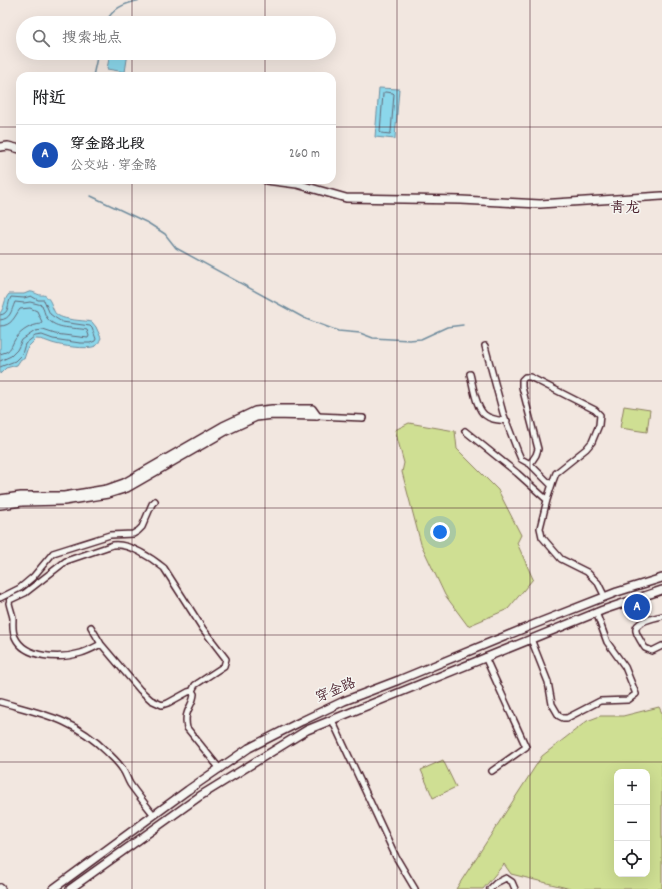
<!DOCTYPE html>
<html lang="zh">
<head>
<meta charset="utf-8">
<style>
  body { margin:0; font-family:Dekko,"LXGW WenKai TC",sans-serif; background:#f2f2f2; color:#202124 }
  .controls { position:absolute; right:12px; bottom:12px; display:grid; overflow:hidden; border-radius:8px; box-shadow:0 4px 16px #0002 }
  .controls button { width:36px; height:36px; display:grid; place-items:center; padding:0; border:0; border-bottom:1px solid #e0e0e0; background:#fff; color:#202124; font:20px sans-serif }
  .you { position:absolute; left:440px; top:532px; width:14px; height:14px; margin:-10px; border:3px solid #fff; border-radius:50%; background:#1a73e8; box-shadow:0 0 0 6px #1a73e833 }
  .badge { display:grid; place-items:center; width:26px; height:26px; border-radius:50%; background:#1f6fb2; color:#fff; font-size:13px; font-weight:700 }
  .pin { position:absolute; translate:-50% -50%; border:2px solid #fff; box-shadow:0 1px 4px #0006 }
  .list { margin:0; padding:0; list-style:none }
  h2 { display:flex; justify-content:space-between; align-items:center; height:52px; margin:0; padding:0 16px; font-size:17px }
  h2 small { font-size:13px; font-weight:400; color:#757577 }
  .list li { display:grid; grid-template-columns:26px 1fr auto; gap:12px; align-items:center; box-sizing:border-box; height:60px; padding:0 16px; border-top:1px solid #e0e0e0 }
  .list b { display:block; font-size:15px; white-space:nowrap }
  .list p { margin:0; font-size:13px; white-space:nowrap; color:#757577 }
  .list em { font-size:13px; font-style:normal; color:#757577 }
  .icon { flex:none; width:22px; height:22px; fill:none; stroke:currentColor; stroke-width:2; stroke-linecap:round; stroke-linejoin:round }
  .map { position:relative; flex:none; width:662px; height:889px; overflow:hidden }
  .search { position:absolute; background:#fff; box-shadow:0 4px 16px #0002; left:16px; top:16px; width:320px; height:44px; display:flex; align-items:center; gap:10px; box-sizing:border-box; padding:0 14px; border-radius:22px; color:#757577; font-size:15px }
  .panel { position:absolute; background:#fff; box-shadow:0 4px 16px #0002; left:16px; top:72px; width:320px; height:112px; border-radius:12px }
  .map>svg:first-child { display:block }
</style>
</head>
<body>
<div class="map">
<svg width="662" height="889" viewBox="0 0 662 889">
  <rect width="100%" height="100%" fill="#f2e7e0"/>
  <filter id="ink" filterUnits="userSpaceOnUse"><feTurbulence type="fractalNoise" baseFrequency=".025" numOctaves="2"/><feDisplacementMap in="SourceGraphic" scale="8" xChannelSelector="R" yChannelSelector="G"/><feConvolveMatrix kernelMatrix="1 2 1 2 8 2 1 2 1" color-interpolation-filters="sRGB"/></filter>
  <g filter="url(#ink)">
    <path fill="#cfdf93" stroke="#8c7f5f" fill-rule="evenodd" d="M624,406l26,4 -3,22 -27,-4z
      M409,423l46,8 2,18 41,41 23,45 -4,8 16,36 -25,30 -40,17 -23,-31 -24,-51 -19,-72 2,-9 -9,-33z
      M659,707l3,6v176h-91l-60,-15 -7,-10 -21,25h-27l86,-133 45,-35 13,-5h23zM617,772h30v102h-30z
      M443,760l13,27 -23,11 -12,-28z"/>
    <path fill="#8bd7eb" stroke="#718d9e" d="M110,53h18l-3,19 -18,-3z
      M379,88l20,1 -4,50 -20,-2z
      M29,292c6,-1 8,4 15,3 7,4 7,10 10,16 4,10 29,9 38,11l4,5 5,11c-2,3 -2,6 -5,8 -9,4 -35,0 -44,-3 -6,-2 -9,-4 -16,-4l-8,8 -4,12h-3l-4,6 -11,3 -6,6v-61c5,-6 4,-14 9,-19h15z"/>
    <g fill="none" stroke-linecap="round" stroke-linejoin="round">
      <path stroke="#646978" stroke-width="1" d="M385,92l8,1 1,1 -3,38 -1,2 -9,-1 -1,-1 3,-38z
        M0,315c10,-1 7,-11 11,-18l13,1 7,-2 7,4h6l6,14 4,3 8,5 28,4 2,2 4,11 -1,2 -5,2h-10l-27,-4 -11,-4 -7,1 -10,8 -3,10 -7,7 -15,6
        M0,320c11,-1 11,-9 15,-18l9,1 6,-1 12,3c2,4 2,9 5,13 9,12 27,9 40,12l2,6 -1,2 -33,-4 -12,-4 -8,1 -13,9 -5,10 -6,6 -11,5
        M0,326c12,0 14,-9 20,-17l10,-1 7,3 5,11 -1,2c-10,1 -19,6 -25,14 -4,5 -4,11 -10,14 -2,1 -4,1 -6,2"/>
      <path stroke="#718d9e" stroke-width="1.5" d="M105,23c8,-15 18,-19 35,-23
        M93,76l5,-23
        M91,196l57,27 17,11 11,14 130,71 32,12 22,2 13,5 36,2 12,-1 26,-12 16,-2"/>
      <g stroke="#4a1f2b" stroke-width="8">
        <path id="street" d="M485,346l18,67 15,39 3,7 9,5 21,21
          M470,374c3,11 6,35 15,41 6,5 14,5 22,6
          M317,416l46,2
          M465,431l52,42 30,27 -7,28 2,9 19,22 26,13 11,11 7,14
          M530,464l6,-9 2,-6 -16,-62v-7l3,-3h5l65,33 5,5 -1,10 -7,17 -6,7 -30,24 -3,8 -6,19
          M0,598l20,-10 13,-11 20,-24 57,-18 23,-1 5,-3 4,-4 10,-23 3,-3
          M662,616c-7,2 -28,5 -26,15 1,5 6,12 9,17l7,3 10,-5
          M91,627l10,17 39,46 11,10 11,5 6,-2 20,-11 4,-1 2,3c-1,13 -11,16 -7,34l33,41
          M531,639l17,43 4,22 7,12 4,2h4l33,-17 28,-1 8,-6 -11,-27 -18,-25 -11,-30
          M101,644c-6,3 -13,7 -20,9 -20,6 -56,6 -66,-16 -3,-6 -2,-12 -2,-19 -1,-5 -3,-10 -4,-15l1,-3 15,-7 41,-32 47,-16c16,-2 39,13 51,23l39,61 23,30 -2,7 -29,19 -3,6
          M485,657l41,90 -34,24
          M0,702c43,12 74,17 107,50 5,5 12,11 16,18 3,4 4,9 7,14 7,10 16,21 24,31
          M332,720l64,137 19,32
          M490,889l6,-6 10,-5 6,4 3,7"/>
      </g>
      <g stroke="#4a1f2b" stroke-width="10">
        <path id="secondary" d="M0,147l8,-1 12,3
          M266,180l31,4 49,14 115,2 79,4 122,-8
          M0,499l21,-3h43l19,-3 24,-4 17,-6 99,-57 32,-15 17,-2h40l5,7
          M0,505l22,-3 42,-1 44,-7 19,-6 99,-57 30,-14 17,-2 44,1
          M0,888l1,1
          M53,889l135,-99 61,-42 53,-27 42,-20 55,-21 136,-56 82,-32 45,-14
          M70,889l130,-93 107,-66 296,-120 59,-20"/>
      </g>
      <use href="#street" stroke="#f6f6f2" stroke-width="5"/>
      <use href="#secondary" stroke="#f6f6f2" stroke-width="7"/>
    </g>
  </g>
  <path fill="none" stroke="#4a1f2b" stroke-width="1" stroke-opacity="0.55" d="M132,0v23M265,0v23M397,0v889M530,0v889M132,53v23M265,53v23M0,127h20M332,127h330M132,180v709M265,180v709M0,254h662M0,381h662M0,508h662M0,635h662M0,762h662"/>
  <g text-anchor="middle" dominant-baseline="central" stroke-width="3" stroke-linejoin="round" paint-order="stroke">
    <g font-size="14" fill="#4a1f2b" stroke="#f6f6f2">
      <text transform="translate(336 691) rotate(-23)">穿金路</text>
    </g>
    <g font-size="15" fill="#4a1f2b" stroke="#f6f6f2">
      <text x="625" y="209">青龙</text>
    </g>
  </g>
</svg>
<div class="controls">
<button>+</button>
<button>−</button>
<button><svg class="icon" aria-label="locate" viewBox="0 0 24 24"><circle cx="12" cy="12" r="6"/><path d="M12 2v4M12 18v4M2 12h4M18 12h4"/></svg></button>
</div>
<div class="you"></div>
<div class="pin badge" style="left:637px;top:607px;background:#1a4fb4">A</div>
<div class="search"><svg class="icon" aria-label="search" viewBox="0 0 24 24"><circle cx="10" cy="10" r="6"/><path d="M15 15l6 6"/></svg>搜索地点</div>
<section class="panel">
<h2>附近<small></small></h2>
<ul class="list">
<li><span class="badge" style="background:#1a4fb4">A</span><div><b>穿金路北段</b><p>公交站 · 穿金路</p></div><em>260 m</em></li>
</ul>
</section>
</div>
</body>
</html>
